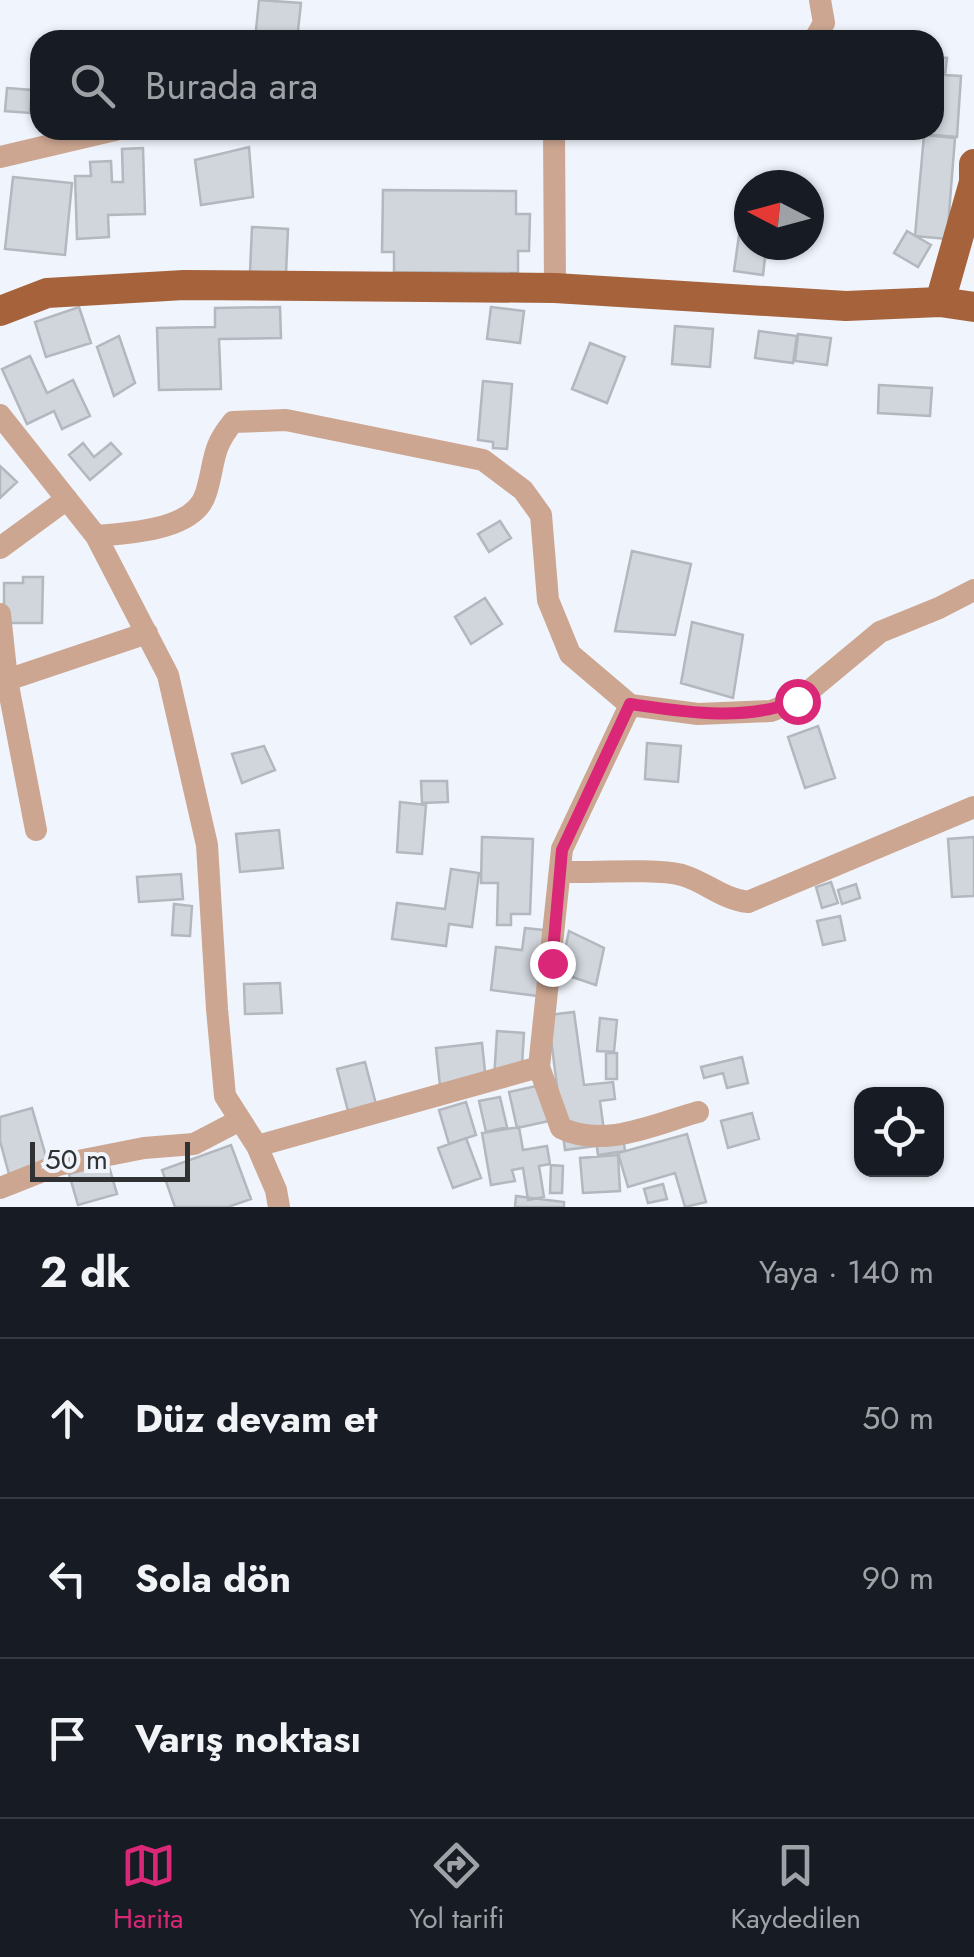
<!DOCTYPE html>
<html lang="tr">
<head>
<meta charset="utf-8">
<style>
  body { margin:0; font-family:Jost,sans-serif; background:#20242c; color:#f1f3f6 }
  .controls { position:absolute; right:30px; bottom:30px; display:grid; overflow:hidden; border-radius:20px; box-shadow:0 2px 8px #0004 }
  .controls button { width:90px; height:90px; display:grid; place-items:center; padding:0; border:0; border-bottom:2px solid #363941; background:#171b24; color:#f1f3f6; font:50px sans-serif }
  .compass { position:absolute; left:734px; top:170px; width:90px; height:90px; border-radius:50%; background:#171b24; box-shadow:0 2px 8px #0004; rotate:276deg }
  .scale { position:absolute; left:30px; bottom:25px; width:160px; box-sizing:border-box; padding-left:10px; border:5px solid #2f3133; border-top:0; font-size:28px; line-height:35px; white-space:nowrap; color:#2f3133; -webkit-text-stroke:8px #f0f4fc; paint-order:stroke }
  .stop { position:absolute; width:30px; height:30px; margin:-22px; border:8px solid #db2777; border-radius:50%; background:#fff }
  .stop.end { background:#db2777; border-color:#fff; box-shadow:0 2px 10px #0008 }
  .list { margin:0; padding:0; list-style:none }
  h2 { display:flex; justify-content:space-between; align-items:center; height:130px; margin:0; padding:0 40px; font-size:42px }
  h2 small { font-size:32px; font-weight:400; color:#9ea1a6 }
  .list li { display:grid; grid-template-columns:65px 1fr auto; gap:30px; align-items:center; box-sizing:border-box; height:160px; padding:0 40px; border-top:2px solid #363941 }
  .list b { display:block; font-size:38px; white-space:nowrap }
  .list em { font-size:32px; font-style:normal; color:#9ea1a6 }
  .icon { flex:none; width:55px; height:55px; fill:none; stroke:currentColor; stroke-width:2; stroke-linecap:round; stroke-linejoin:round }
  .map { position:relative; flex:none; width:974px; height:1207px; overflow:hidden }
  .search { position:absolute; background:#171b24; box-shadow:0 2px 8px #0004; left:30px; right:30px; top:30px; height:110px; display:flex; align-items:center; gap:25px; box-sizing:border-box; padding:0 35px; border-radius:30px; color:#9ea1a6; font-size:38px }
  .sheet { height:610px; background:#171b24 }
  nav { display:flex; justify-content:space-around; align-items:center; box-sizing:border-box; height:140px; border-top:2px solid #363941; background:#171b24; font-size:28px; color:#9ea1a6 }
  nav a { display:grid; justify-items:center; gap:5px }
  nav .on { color:#db2777 }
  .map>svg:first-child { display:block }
</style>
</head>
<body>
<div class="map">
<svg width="974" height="1207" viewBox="0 0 974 1207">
  <rect width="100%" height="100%" fill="#f0f4fc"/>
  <path fill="#d1d5dc" stroke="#b3b7be" stroke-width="2.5" d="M259,0l42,3 -4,37h-42z
    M934,57l13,1 -2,17 16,1 -4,61 -34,-3v-4h11z
    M7,88l25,2 -2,23 -25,-2z
    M924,135l31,3 -8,101 -32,-3z
    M249,147l4,50 -52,8 -6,-45z
    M143,148l2,66 -37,1 1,22 -32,2 -2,-63h16l-1,-14 21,-1 1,21h11l-1,-33z
    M13,177l59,6 -7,72 -60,-6z
    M383,190l133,1v23h14l-1,37h-11v22l-124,-1v-20h-12z
    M745,192h4v53h23l-2,13h-5l-2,17 -29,-4z
    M252,227l36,2 -2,44 -36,-1z
    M907,231l24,14 -13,22 -24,-14z
    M79,307l12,36 -45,14 -11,-35z
    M280,307l1,31 -62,1 2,50 -62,1 -2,-62 58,-1v-19z
    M491,307l33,4 -4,32 -33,-4z
    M675,326l38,3 -3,38 -38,-3z
    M759,331l38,5 -4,27 -38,-5z
    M798,334l33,4 -4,27 -32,-4z
    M119,336l16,47 -21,13 -17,-49z
    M590,343l35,14 -18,46 -35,-14z
    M30,356l17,37 26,-13 17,36 -28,13 -8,-18 -27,13 -25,-55z
    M483,381l29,3 -5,65 -14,-1v-6l-15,-2z
    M879,385l53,3 -2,28 -52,-3z
    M83,443l11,14 17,-14 10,11 -31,26 -21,-25z
    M0,466l17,16 -17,16z
    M500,521l11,17 -22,14 -11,-18z
    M632,551l59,13 -16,71 -60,-4z
    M23,577h20l-1,46h-38v-40h19z
    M485,598l17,26 -31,20 -16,-27z
    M692,622l51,13 -10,63 -52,-15z
    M818,726l17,52 -30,10 -17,-51z
    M647,743l34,3 -3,36 -33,-3z
    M264,746l11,24 -33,13 -10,-29z
    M421,781h26l1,21 -26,1z
    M400,802l26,3 -4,49 -25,-2z
    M279,830l4,38 -43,4 -4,-38z
    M482,837l51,2 -3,75h-19v11h-14l1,-42h-17z
    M974,837v59l-22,1 -4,-58z
    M451,869l28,4 -7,54 -23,-3 -3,22 -54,-7 5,-36 48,6z
    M181,874l2,25 -44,3 -2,-25z
    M831,882l7,21 -16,5 -6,-21z
    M856,884l4,14 -18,6 -4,-14z
    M174,904l18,2 -2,30 -18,-1z
    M840,916l5,24 -22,5 -6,-24z
    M525,928l29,3 -8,66 -55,-7 5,-43 26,3z
    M569,931l35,17 -8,37 -36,-12z
    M280,983l2,30 -37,1 -1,-30z
    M574,1012l10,73 29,-3 2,17 -15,2 4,30 -9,15 -30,4 -17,-135z
    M600,1018l17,2 -3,32 -17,-1z
    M497,1031l27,2 -3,48 -27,-2z
    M482,1043l4,38 -46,5 -4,-38z
    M606,1053h11v26h-11z
    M742,1057l6,26 -21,5 -4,-15 -19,5 -3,-11z
    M365,1062l11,42 -28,7 -11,-42z
    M550,1083l8,36 -41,9 -8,-36z
    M500,1097l7,30 -21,5 -7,-31z
    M466,1102l10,33 -27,9 -10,-34z
    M32,1108l17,59 -39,11 -10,-37v-24z
    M752,1113l7,26 -31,9 -7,-27z
    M519,1127l4,23 24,-4 3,18 -11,2 5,31 -16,3 -5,-32 -11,2 3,11 -24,4 -9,-52z
    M622,1129l3,22 -27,4 -3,-22z
    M687,1134l19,68 -21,5 -10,-34 -47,14 -10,-34z
    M466,1138l15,40 -28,10 -15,-40z
    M231,1145l20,54 -23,8h-53l-13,-37z
    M618,1155l2,36 -37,2 -3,-35z
    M108,1163l9,31 -39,11 -9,-31z
    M551,1165l12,1 -1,27h-12z
    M663,1184l4,15 -19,4 -4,-14z
    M516,1196l48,6v5h-49z"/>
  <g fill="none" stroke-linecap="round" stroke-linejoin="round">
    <path stroke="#cca691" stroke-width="22" d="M814,40l10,-17 -4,-23
      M554,130l1,158
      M0,157l115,-27
      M0,415l96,121 72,139 39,170 10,164 8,87 32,50 19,44 3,17
      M96,536c32,-3 99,-5 110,-43 10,-32 4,-43 27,-71l53,-2 197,40 40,30 18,25 7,85 22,54 60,51 68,9 73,-3 26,-10 83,-69 59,-24 35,-18
      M0,548l67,-49
      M0,614l7,66
      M36,830l-29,-150 140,-47
      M560,872c31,1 95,-4 122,3 24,7 40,24 66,27l226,-95
      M539,1067l22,61c43,21 94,-4 137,-16
      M257,1146l282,-79 23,-218 68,-144
      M0,1188l58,-23 86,-17 50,-4 46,-24"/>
    <path stroke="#a5623b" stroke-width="30" d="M940,302l34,-120v-18
      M0,311l47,-18 137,-8 371,3 291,18 94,-4 34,5"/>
  </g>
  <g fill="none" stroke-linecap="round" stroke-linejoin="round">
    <path stroke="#db2777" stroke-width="12" d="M552,963l10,-113 68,-146c55,8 114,18 167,-3"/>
  </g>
</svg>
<div class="controls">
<button><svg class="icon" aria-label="locate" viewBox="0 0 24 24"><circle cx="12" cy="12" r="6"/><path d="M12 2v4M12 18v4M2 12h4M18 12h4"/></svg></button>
</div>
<svg class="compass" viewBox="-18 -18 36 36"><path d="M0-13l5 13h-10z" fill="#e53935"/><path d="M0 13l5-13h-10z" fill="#9ea1a6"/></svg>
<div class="scale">50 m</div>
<div class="stop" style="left:797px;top:701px"></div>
<div class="stop end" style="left:552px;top:963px"></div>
<div class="search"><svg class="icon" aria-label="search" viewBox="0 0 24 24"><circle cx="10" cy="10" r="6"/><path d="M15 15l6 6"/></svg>Burada ara</div>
</div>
<section class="sheet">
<h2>2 dk<small>Yaya · 140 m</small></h2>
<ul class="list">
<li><svg class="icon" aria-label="ahead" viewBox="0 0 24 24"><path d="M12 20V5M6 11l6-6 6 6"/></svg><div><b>Düz devam et</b></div><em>50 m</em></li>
<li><svg class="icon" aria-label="left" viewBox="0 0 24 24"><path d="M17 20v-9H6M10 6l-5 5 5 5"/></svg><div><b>Sola dön</b></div><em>90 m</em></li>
<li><svg class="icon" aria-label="arrive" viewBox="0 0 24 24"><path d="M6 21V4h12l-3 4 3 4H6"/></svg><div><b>Varış noktası</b></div></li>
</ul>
</section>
<nav>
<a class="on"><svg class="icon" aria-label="map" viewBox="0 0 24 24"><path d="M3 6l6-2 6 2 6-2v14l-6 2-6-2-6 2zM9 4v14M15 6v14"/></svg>Harita</a>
<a><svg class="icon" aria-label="directions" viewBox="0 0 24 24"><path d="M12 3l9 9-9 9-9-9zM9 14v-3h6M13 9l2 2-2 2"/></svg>Yol tarifi</a>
<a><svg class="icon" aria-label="saved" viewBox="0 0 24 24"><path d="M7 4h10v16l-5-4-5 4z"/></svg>Kaydedilen</a>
</nav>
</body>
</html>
